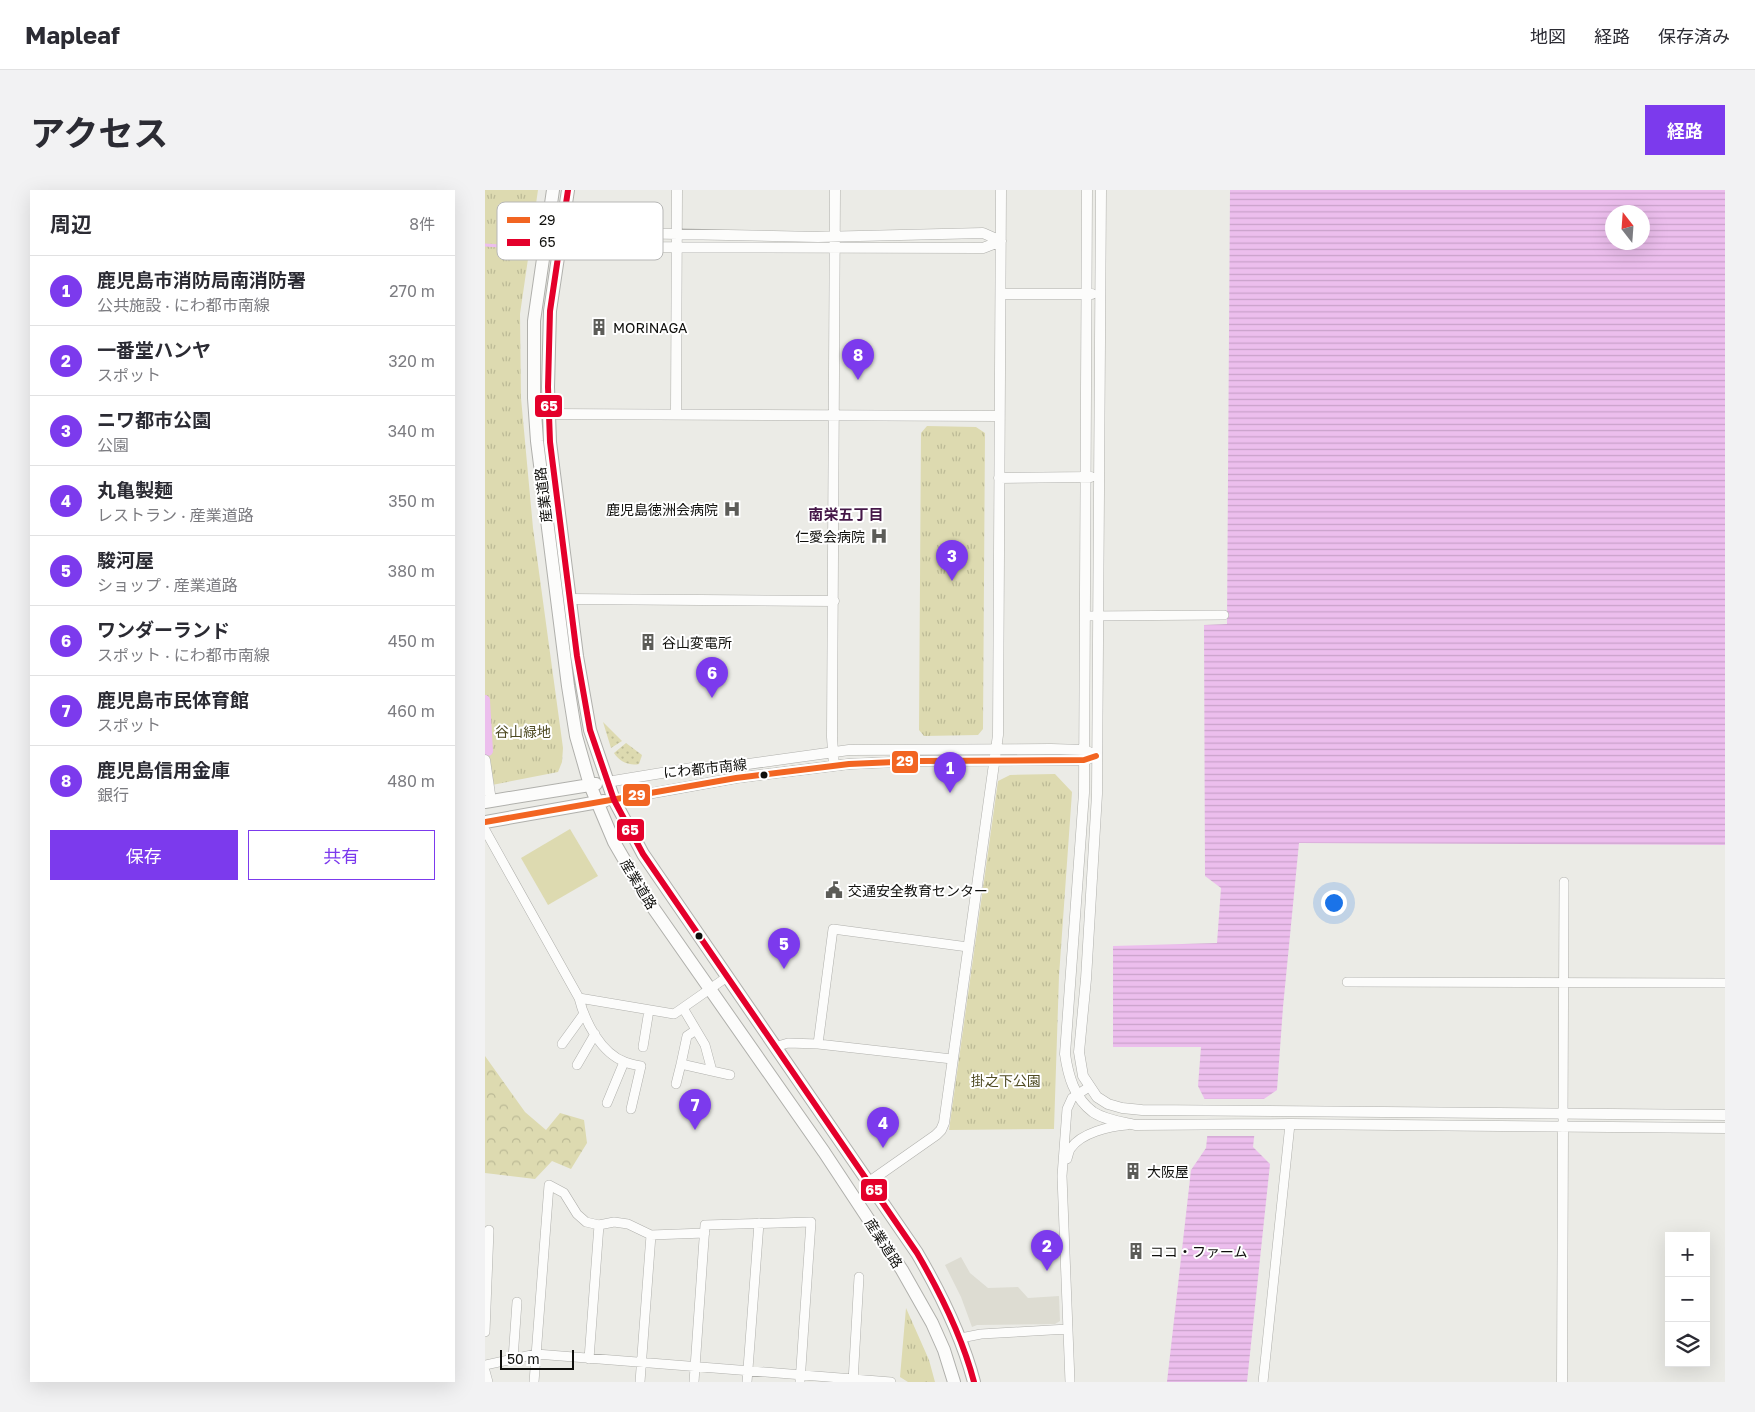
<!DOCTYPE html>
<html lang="ja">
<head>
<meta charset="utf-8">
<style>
  body { margin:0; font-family:"Golos Text","Noto Sans JP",sans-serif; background:#f2f2f3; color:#2b2b33 }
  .controls { position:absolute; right:15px; bottom:15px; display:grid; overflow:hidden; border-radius:0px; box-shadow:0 5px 20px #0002 }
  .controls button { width:45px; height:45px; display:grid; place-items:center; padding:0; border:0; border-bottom:1px solid #e1e1e2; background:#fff; color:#2b2b33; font:25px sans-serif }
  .compass { position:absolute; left:1120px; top:15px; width:45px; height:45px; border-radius:50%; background:#fff; box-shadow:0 5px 20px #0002; rotate:343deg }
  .scale { position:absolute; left:15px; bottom:12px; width:74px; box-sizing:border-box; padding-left:5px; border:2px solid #0f0f0c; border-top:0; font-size:14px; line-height:18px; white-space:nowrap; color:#0f0f0c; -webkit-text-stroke:4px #fff; paint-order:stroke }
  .you { position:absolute; left:848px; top:712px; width:18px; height:18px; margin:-12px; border:4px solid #fff; border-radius:50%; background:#1a73e8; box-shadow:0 0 0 8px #1a73e833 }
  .badge { display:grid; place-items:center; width:32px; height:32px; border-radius:50%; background:#7c3aed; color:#fff; font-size:16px; font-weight:700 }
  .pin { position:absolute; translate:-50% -41px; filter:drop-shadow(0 1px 2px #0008) }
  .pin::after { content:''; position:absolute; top:26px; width:18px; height:15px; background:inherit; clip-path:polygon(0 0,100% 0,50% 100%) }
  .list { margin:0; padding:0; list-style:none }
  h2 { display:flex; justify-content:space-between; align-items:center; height:65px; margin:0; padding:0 20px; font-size:21px }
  h2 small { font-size:16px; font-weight:400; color:#7c7c81 }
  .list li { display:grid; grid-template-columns:32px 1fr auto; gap:15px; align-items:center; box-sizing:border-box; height:70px; padding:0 20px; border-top:1px solid #e1e1e2 }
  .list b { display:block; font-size:19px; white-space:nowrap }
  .list p { margin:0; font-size:16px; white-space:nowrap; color:#7c7c81 }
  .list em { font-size:16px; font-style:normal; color:#7c7c81 }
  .actions { display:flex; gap:10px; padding:15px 20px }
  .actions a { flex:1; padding:11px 0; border:1px solid #7c3aed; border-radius:0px; text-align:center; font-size:18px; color:#7c3aed }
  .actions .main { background:#7c3aed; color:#fff }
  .icon { flex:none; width:28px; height:28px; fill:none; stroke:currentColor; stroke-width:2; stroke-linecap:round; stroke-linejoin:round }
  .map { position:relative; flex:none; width:1240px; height:1192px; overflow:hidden; border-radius:0px }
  header { display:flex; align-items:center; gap:30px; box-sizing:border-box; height:70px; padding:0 25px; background:#fff; border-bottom:1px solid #e1e1e2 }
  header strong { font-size:24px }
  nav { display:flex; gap:28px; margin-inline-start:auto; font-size:18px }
  .intro { display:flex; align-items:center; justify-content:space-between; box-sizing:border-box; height:120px; padding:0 30px }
  h1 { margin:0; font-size:35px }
  .button { padding:12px 22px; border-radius:0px; background:#7c3aed; color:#fff; font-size:18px; font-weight:700 }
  main { display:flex; gap:30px; padding:0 30px }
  aside { flex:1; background:#fff; border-radius:0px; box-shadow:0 5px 20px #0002 }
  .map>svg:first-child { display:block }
</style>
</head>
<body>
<header>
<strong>Mapleaf</strong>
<nav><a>地図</a><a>経路</a><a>保存済み</a></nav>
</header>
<div class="intro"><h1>アクセス</h1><a class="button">経路</a></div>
<main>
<aside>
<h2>周辺<small>8件</small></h2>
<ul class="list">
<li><span class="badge">1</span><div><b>鹿児島市消防局南消防署</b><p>公共施設 · にわ都市南線</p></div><em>270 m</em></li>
<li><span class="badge">2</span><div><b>一番堂ハンヤ</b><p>スポット</p></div><em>320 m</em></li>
<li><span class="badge">3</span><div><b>ニワ都市公園</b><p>公園</p></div><em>340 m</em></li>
<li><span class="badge">4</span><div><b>丸亀製麺</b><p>レストラン · 産業道路</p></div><em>350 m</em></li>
<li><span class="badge">5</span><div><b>駿河屋</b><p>ショップ · 産業道路</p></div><em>380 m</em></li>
<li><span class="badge">6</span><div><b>ワンダーランド</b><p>スポット · にわ都市南線</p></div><em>450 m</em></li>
<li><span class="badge">7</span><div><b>鹿児島市民体育館</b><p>スポット</p></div><em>460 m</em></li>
<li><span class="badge">8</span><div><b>鹿児島信用金庫</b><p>銀行</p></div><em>480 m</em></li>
</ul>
<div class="actions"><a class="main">保存</a><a>共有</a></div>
</aside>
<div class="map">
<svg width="1240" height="1192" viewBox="0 0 1240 1192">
  <defs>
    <pattern id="grass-dots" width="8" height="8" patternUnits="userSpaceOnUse" patternTransform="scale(1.25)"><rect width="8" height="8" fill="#dddab0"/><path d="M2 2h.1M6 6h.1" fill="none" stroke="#bcba96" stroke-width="1.8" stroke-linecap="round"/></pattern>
    <pattern id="forest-crowns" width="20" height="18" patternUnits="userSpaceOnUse" patternTransform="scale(1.25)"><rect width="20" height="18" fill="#dddab0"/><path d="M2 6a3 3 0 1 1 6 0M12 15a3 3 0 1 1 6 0" fill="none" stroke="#bcba96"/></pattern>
    <pattern id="park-tufts" width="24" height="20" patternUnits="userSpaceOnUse" patternTransform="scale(1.25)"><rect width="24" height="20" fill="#dddab0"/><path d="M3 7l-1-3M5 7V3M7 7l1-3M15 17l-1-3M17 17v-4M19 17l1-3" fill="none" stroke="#bcba96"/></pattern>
    <pattern id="water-rules" width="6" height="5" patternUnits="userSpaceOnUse" patternTransform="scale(1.25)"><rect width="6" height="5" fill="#ecbeed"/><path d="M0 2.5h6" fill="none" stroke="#c9a2ca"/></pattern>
  </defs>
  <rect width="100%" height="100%" fill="#ebebe6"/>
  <path fill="#dddcd2" d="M476,1067l9,16 18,15 30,-1 10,11 31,-2 1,25 -5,3 -78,1 -5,2 -11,-30 -16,-32z"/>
  <path fill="url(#grass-dots)" d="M118,532l19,19 -11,7z
    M141,553l16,12 -3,9c-10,2 -19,-2 -25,-11z"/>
  <path fill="url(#forest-crowns)" d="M0,866l40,56 21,18 14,-17 24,7 3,23 -16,26 -19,-8 -17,18 -50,-6z"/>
  <path fill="url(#park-tufts)" d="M0,0h53l-18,124 1,84 12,130 30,220 -1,14 -4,10 -66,13 -7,-55z
    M442,236l49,1 9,6 -2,296 -5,6 -54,1 -5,-6 2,-297z
    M570,584l17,18 -13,184 -5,153 -105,1 49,-349 12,-6z
    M421,1118l23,52 6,22h-27l-8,-5z"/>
  <path fill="#dddab0" d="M85,639l28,47 -50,29 -27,-47z"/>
  <path fill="url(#water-rules)" fill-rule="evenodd" d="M745,0h495v655l-426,-2 -16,164 -6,83 -19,13 -5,44 17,17 -23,218h-80l24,-212 15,-22 4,-38 -12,-24 3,-39h-88v-101l104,-3 4,-55 -16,-12 -1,-251 23,-1zM1128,22h30v30h-30z"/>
  <path fill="#ebebe6" d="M716,909h68l-9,6 -3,31h-52l2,-25z"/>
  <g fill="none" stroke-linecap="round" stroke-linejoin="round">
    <path stroke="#ecbeed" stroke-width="3" d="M0,55l43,3"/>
    <path stroke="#ecbeed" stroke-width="10" d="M0,510l3,51"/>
    <g stroke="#b0b0ac" stroke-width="10">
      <path id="minor" d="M601,426l138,-1
        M0,640l94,168 95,16 53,-37
        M862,792l378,1
        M94,808c6,24 22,55 46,64 5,2 10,3 16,4l-10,43
        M198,818l22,37 7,26 18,4
        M77,854l21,-29
        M333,854l15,-115 135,18
        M158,857l6,-37
        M290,857l13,-4 30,1 134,15
        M196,874l6,-28 9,-6
        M92,875l18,-31
        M191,894l5,-20 31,7
        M122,913l17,-41
        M1078,937l1,-245
        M582,969c1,-3 2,-9 4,-11 10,-15 39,-22 56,-23
        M0,1142l4,-102
        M476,1148l20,-4 87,-5
        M28,1169l4,-57
        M104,1169l10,-134
        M0,1175l51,-11 355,28
        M0,1181l3,11
        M49,1192l15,-197 15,8 13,21 9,8 13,3 15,-3 14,2 23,11 54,-2
        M155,1192l11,-147
        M209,1192l11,-157 106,-3 -11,160
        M262,1192l12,-159
        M368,1192l6,-105
        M585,1192l-8,-206 5,-67 5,-11 17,-11
        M778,1192l27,-258"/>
    </g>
    <g stroke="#b0b0ac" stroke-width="11">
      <path id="tertiary" d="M602,0l-3,603 -19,261c3,21 9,44 28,58 12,8 29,10 42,13l155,-1 435,4
        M616,0l-4,604 -11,185 -7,73 4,24 14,21 11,7 14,4 20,2 583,5
        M61,47l14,1 20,9 403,1 18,-7
        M75,48l20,-6 238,5 165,-4 18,8
        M516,104h91
        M191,223l1,-223
        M63,224l451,2
        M514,288l92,-1
        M85,409l264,2
        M0,570l6,41
        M349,576l-2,-29 3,-547
        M122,592l91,-15 36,-1 115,-16 202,-1 33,1 5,2
        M129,610l122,-22 113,-14 69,-3 166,-1 4,-1
        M384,992l67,-47 5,-5 3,-7 54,-388 3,-545
        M1077,1192l1,-255"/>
    </g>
    <g stroke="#b0b0ac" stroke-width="14">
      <path id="secondary" d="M68,0l-19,131v77l3,43 31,245 8,50 14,49 24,57 33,57 177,253 78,118 30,53 12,27 10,32
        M83,0l-18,121 -2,76 2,55 27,214 13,74 24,70 29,54 274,399c24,41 45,83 57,129
        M0,612l111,-18
        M0,632l119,-21"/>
    </g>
    <use href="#minor" stroke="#fcfcfb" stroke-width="9"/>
    <use href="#tertiary" stroke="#fcfcfb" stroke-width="10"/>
    <use href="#secondary" stroke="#fcfcfb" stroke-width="12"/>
    <g stroke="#fff" stroke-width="10">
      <path id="bus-1" d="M0,632l251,-44 113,-14 69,-3 166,-1 12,-4"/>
    </g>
    <g stroke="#fff" stroke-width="10">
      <path id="bus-2" d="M83,0l-18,121 -2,76 2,55 27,214 13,74 24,70 29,54 274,399c24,41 45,83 57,129"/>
    </g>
    <use href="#bus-1" stroke="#f26522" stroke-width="6"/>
    <use href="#bus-2" stroke="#e4002b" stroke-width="6"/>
  </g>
  <defs>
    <g id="building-bare" transform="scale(1.35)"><path d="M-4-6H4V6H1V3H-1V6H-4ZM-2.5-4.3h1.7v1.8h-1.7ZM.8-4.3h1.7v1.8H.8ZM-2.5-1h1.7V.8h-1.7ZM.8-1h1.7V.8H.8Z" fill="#5c5c58" stroke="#fff" stroke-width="2.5" paint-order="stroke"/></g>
    <g id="hospital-bare" transform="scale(1.35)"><path d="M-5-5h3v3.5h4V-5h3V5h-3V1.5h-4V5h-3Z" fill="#5c5c58" stroke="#fff" stroke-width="2.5" paint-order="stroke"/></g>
    <g id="civic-bare" transform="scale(1.35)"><path d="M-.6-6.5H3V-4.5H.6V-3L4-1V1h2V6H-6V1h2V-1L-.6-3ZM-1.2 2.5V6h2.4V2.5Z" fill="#5c5c58" stroke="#fff" stroke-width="2.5" paint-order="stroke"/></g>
  </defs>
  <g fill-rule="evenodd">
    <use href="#building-bare" x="114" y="137"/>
    <use href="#hospital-bare" x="247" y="319"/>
    <use href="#hospital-bare" x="394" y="346"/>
    <use href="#building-bare" x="163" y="452"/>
    <use href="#civic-bare" x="349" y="700"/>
    <use href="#building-bare" x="648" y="981"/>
    <use href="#building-bare" x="651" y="1061"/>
  </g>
  <g fill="#0f0f0c" stroke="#fff" stroke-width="2">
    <circle cx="279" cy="585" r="4.5"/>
    <circle cx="214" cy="746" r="4.5"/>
  </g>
  <g text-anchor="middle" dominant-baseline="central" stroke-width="4" stroke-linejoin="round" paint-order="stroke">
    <g font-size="14" fill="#0f0f0c" stroke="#fff" text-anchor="start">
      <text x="128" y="137">MORiNAGA</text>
      <text x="233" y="319" text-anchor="end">鹿児島徳洲会病院</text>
      <text x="380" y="346" text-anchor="end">仁愛会病院</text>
      <text x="177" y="452">谷山変電所</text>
      <text x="363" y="700">交通安全教育センター</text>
      <text x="662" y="981">大阪屋</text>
      <text x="665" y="1061">ココ・ファーム</text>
    </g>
    <g font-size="14" fill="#0f0f0c" stroke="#fff">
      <text transform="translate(58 305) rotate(-97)">産業道路</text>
      <text transform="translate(220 578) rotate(-6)">にわ都市南線</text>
      <text transform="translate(154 694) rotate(59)">産業道路</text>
      <text transform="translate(399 1053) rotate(57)">産業道路</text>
    </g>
    <g font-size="14" fill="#4f4b23" stroke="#fff">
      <text x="38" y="541">谷山緑地</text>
      <text x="521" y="890">掛之下公園</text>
    </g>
    <g font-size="15" font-weight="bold" fill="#451748" stroke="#fff">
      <text x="361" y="324">南栄五丁目</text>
    </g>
  </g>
  <rect x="12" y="12" width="166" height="58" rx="8" fill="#fff" stroke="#b7b7b6" stroke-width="1"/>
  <rect x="22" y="27" width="23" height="6" fill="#f26522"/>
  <rect x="22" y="49" width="23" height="7" fill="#e4002b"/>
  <g font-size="14" fill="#0f0f0c">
    <text x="54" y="35">29</text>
    <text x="54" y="57">65</text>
  </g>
  <g stroke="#fff" stroke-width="2">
    <rect x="49" y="204" width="29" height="24" rx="5" fill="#e4002b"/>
    <rect x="406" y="560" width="28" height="24" rx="5" fill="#f26522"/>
    <rect x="137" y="593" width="29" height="24" rx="5" fill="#f26522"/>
    <rect x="131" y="628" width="29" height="24" rx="5" fill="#e4002b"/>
    <rect x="375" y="988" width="28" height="24" rx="5" fill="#e4002b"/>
  </g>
  <g font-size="14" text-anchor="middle" font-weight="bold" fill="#fff">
    <text x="64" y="221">65</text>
    <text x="420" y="576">29</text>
    <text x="152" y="610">29</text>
    <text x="145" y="645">65</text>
    <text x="389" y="1005">65</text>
  </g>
</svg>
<div class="controls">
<button>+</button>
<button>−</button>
<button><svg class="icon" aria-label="layers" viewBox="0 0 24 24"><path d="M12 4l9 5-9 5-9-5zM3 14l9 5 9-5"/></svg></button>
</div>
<svg class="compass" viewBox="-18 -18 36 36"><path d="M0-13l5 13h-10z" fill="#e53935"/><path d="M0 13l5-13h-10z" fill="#7c7c81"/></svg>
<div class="scale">50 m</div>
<div class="you"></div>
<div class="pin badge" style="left:465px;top:603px">1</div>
<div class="pin badge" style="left:562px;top:1081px">2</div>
<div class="pin badge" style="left:467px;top:391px">3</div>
<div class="pin badge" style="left:398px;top:958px">4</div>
<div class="pin badge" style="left:299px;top:779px">5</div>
<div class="pin badge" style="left:227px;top:508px">6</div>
<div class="pin badge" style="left:210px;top:940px">7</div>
<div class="pin badge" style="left:373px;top:190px">8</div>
</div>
</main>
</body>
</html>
